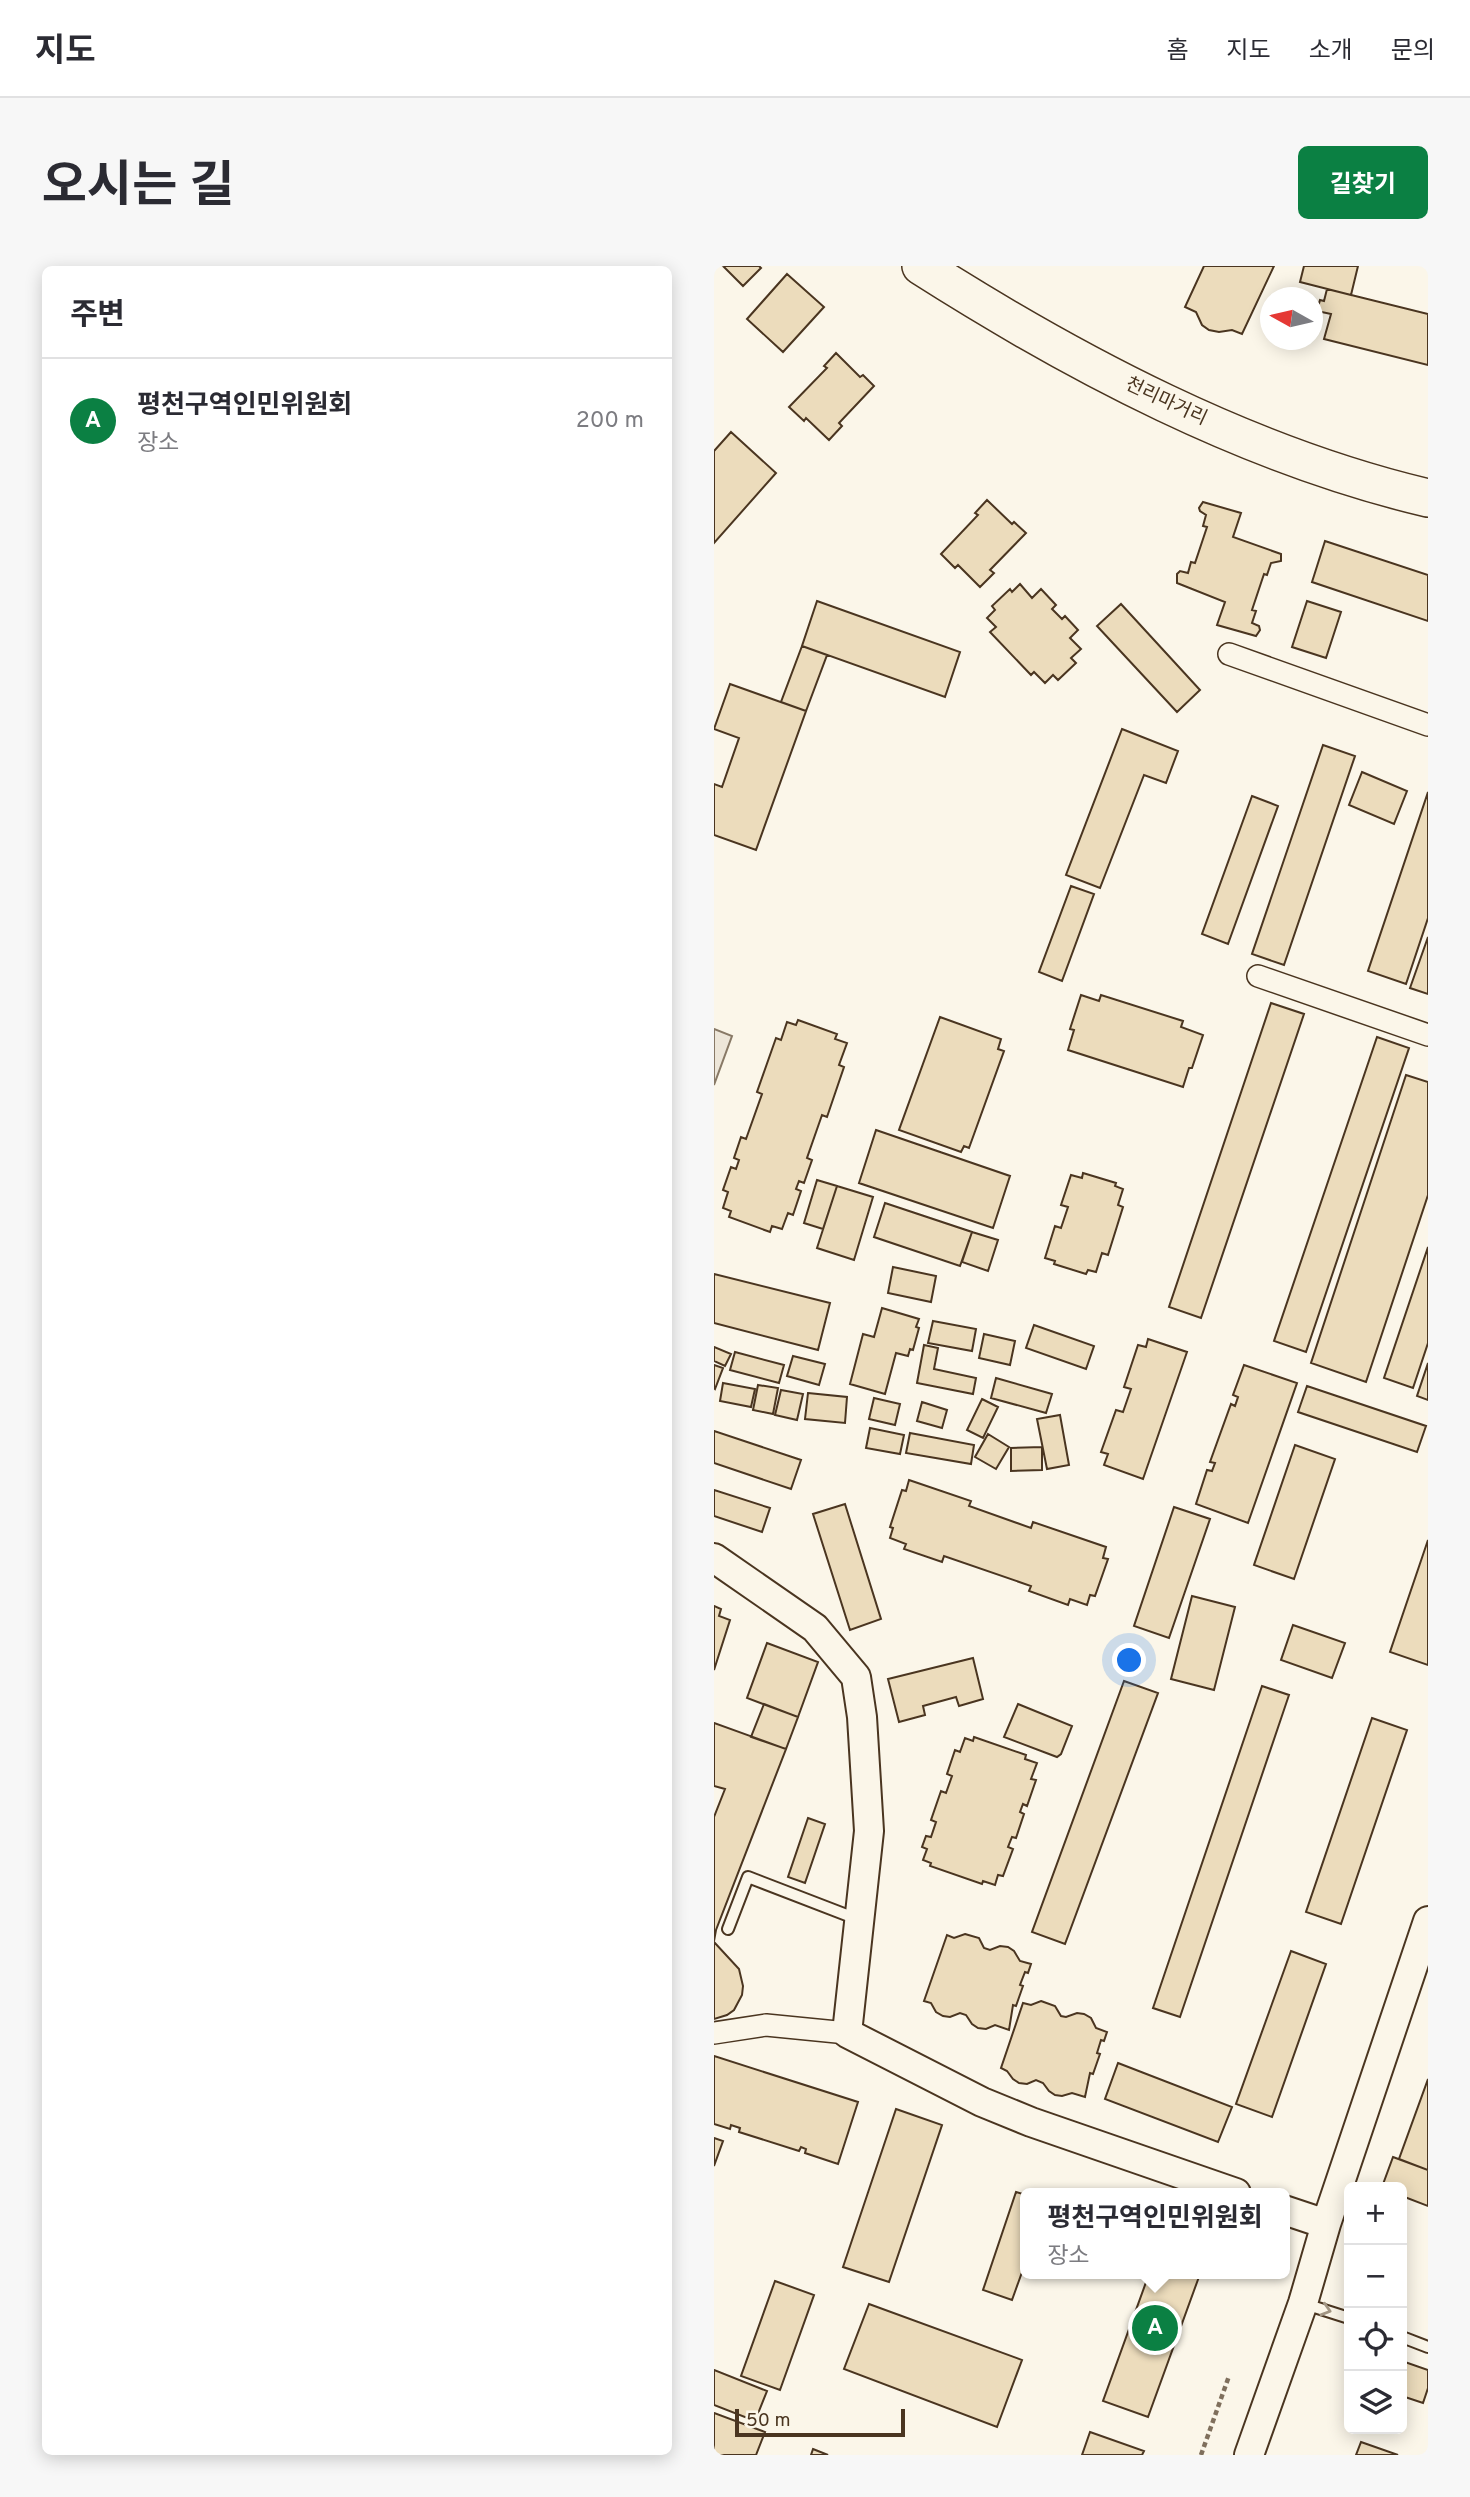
<!DOCTYPE html>
<html lang="ko">
<head>
<meta charset="utf-8">
<style>
  body { margin:0; font-family:Overpass,"Noto Sans KR",sans-serif; background:#f7f7f7; color:#2b2b33 }
  .controls { position:absolute; right:21px; bottom:21px; display:grid; overflow:hidden; border-radius:10px; box-shadow:0 4px 18px #0003 }
  .controls button { width:63px; height:63px; display:grid; place-items:center; padding:0; border:0; border-bottom:2px solid #e1e1e2; background:#fff; color:#2b2b33; font:35px sans-serif }
  .compass { position:absolute; left:546px; top:21px; width:63px; height:63px; border-radius:50%; background:#fff; box-shadow:0 4px 18px #0003; rotate:278deg }
  .scale { position:absolute; left:21px; bottom:18px; width:170px; box-sizing:border-box; padding-left:7px; border:4px solid #4a3520; border-top:0; font-size:19px; line-height:24px; white-space:nowrap; color:#4a3520; -webkit-text-stroke:5px #fbf6e9; paint-order:stroke }
  .you { position:absolute; left:416px; top:1395px; width:24px; height:24px; margin:-18px; border:5px solid #fff; border-radius:50%; background:#1a73e8; box-shadow:0 0 0 10px #1a73e833 }
  .badge { display:grid; place-items:center; width:46px; height:46px; border-radius:50%; background:#0b8043; color:#fff; font-size:23px; font-weight:700 }
  .pin { position:absolute; translate:-50% -50%; border:4px solid #fff; box-shadow:0 2px 7px #0006 }
  .popup { position:absolute; left:306px; top:1922px; width:270px; height:91px; box-sizing:border-box; display:grid; place-content:center; border-radius:10px; background:#fff; filter:drop-shadow(0 2px 5px #0005); font-size:23px; white-space:nowrap; color:#7c7c81 }
  .popup b { font-size:26px; color:#2b2b33 }
  .popup::after { content:''; position:absolute; left:50%; top:100%; margin-left:-14px; border:14px solid transparent; border-top-color:#fff }
  .list { margin:0; padding:0; list-style:none }
  h2 { display:flex; justify-content:space-between; align-items:center; height:91px; margin:0; padding:0 28px; font-size:30px }
  h2 small { font-size:23px; font-weight:400; color:#7c7c81 }
  .list li { display:grid; grid-template-columns:46px 1fr auto; gap:21px; align-items:center; box-sizing:border-box; height:126px; padding:0 28px; border-top:2px solid #e1e1e2 }
  .list b { display:block; font-size:26px; white-space:nowrap }
  .list p { margin:0; font-size:23px; white-space:nowrap; color:#7c7c81 }
  .list em { font-size:23px; font-style:normal; color:#7c7c81 }
  .icon { flex:none; width:38px; height:38px; fill:none; stroke:currentColor; stroke-width:2; stroke-linecap:round; stroke-linejoin:round }
  .map { position:relative; flex:none; width:714px; height:2189px; overflow:hidden; border-radius:10px }
  header { display:flex; align-items:center; gap:42px; box-sizing:border-box; height:98px; padding:0 35px; background:#fff; border-bottom:2px solid #e1e1e2 }
  header strong { font-size:33px }
  nav { display:flex; gap:38px; margin-inline-start:auto; font-size:24px }
  .intro { display:flex; align-items:center; justify-content:space-between; box-sizing:border-box; height:168px; padding:0 42px }
  h1 { margin:0; font-size:49px }
  .button { padding:18px 32px; border-radius:10px; background:#0b8043; color:#fff; font-size:24px; font-weight:700 }
  main { display:flex; gap:42px; padding:0 42px }
  aside { flex:1; background:#fff; border-radius:10px; box-shadow:0 4px 18px #0003 }
  .map>svg:first-child { display:block }
</style>
</head>
<body>
<header>
<strong>지도</strong>
<nav><a>홈</a><a>지도</a><a>소개</a><a>문의</a></nav>
</header>
<div class="intro"><h1>오시는 길</h1><a class="button">길찾기</a></div>
<main>
<aside>
<h2>주변<small></small></h2>
<ul class="list">
<li><span class="badge">A</span><div><b>평천구역인민위원회</b><p>장소</p></div><em>200 m</em></li>
</ul>
</aside>
<div class="map">
<svg width="714" height="2189" viewBox="0 0 714 2189">
  <rect width="100%" height="100%" fill="#fbf6e9"/>
  <path fill="#ede6d9" stroke="#887966" stroke-width="2" d="M0,763l18,7 -18,49z"/>
  <path fill="#ecdcbc" stroke="#4a3520" stroke-width="2" d="M9,0h36l2,2 -18,18z
    M490,0h70l-32,68 -10,-4 -13,2 -10,-2 -7,-5 -6,-13 -11,-5z
    M590,0h54l-7,29 -51,-13z
    M73,8l37,33 -41,45 -36,-33z
    M613,23l101,25v51l-104,-26 7,-25 -14,-3 3,-11 4,1z
    M122,87l24,24 3,-2 11,11 -35,37 3,3 -13,14 -23,-22 -2,3 -15,-14 38,-39 -3,-2z
    M17,166l45,41 -62,70v-92z
    M273,234l25,24 2,-2 12,11 -36,37 4,3 -14,14 -22,-22 -3,3 -14,-14 37,-39 -3,-2z
    M489,236l38,11 -8,24 48,17v7l-10,2 -4,12 -3,-1 -12,36 4,1 -4,12 7,3 1,4 -4,6 -39,-11 8,-23 -48,-19v-9l3,-3 8,2 3,-11 4,1 12,-36 -4,-1 3,-11 -6,-4 -1,-3z
    M611,275l103,34v46l-116,-39z
    M306,318l12,14 9,-9 15,16 -4,4 10,10 3,-3 13,14 -8,8 11,11 -10,9 5,5 -18,17 -5,-5 -8,8 -11,-11 -3,3 -41,-43 6,-5 -9,-9 8,-8 -3,-4 18,-17 2,3z
    M103,335l143,51 -15,45 -143,-51z
    M593,335l34,11 -15,46 -34,-11z
    M407,338l79,86 -23,22 -80,-86z
    M88,380l25,9 -21,56 -25,-9z
    M16,418l76,27 -50,139 -42,-15v-51l8,3 17,-49 -25,-9z
    M408,463l56,22 -12,32 -22,-8 -44,113 -34,-13z
    M609,479l32,11 -71,209 -32,-11z
    M648,506l45,19 -13,33 -45,-19z
    M714,526v126l-22,66 -38,-13z
    M538,530l26,10 -50,138 -26,-10z
    M357,620l23,8 -32,87 -23,-9z
    M714,671v57l-18,-6z
    M367,729l18,6 2,-6 82,26 -2,6 22,8 -11,33h-3l-6,19 -115,-37 6,-20 -4,-1z
    M557,737l33,11 -103,304 -32,-11z
    M226,751l61,22 -3,10 6,2 -35,97 -5,-2 -3,6 -62,-22z
    M84,754l39,14 -2,5 12,4 -8,22 5,2 -17,50 -5,-2 -15,43 5,2 -8,23 -5,-2 -3,8 5,2 -8,24 -5,-2 -6,16 -10,-3 -2,6 -41,-15 2,-6 -8,-3 5,-16 -5,-2 8,-23 5,2 3,-9 -5,-2 7,-21 5,2 16,-45 -5,-2 19,-54 5,2 6,-18 9,3z
    M663,771l32,11 -103,304 -32,-11z
    M692,809l22,7v113l-62,187 -55,-19z
    M162,864l134,46 -17,52 -134,-45z
    M369,907l33,10 -1,3 8,3 -5,16 5,2 -15,48 -6,-2 -6,19 -8,-2 -2,4 -32,-10 1,-3 -10,-3 10,-32 6,2 7,-21 -7,-2 10,-30 11,3z
    M103,914l20,6 -14,43 -19,-6z
    M123,920l36,11 -19,63 -37,-12z
    M171,937l87,29 -12,34 -86,-29z
    M258,966l26,8 -10,31 -26,-9z
    M714,981v96l-15,45 -29,-10z
    M179,1001l43,9 -5,26 -43,-9z
    M0,1008l116,29 -12,47 -104,-27z
    M168,1042l37,11 -3,8 3,1 -6,22 -3,-1 -2,7 -12,-3 -11,41 -35,-10 13,-50 11,3z
    M219,1055l43,8 -4,22 -44,-8z
    M320,1059l60,21 -8,23 -60,-21z
    M270,1068l31,7 -5,24 -31,-7z
    M434,1073l39,13 -44,127 -39,-14 4,-11 -7,-2 15,-42 7,2 8,-23 -7,-2 14,-42 8,2z
    M210,1079l14,3 -4,21 42,9 -3,16 -56,-11z
    M0,1081l17,7 -6,12 -11,-5z
    M21,1086l49,13 -5,18 -49,-13z
    M79,1090l32,8 -6,21 -32,-9z
    M714,1097v37l-11,-4z
    M0,1099l9,3 -8,21 -1,-1z
    M530,1099l53,18 -49,140 -52,-19 11,-34 5,1 3,-8 -5,-1 21,-58 4,2 3,-9 -5,-2z
    M282,1112l56,16 -6,19 -55,-15z
    M9,1117l32,6 -4,18 -31,-6z
    M44,1119l20,3 -5,26 -20,-4z
    M593,1120l119,40 -9,26 -119,-40z
    M67,1124l22,4 -6,26 -22,-5z
    M94,1127l39,4 -2,26 -40,-4z
    M160,1132l26,6 -5,21 -26,-6z
    M268,1133l16,8 -15,31 -16,-8z
    M208,1136l25,8 -5,18 -25,-7z
    M346,1149l9,50 -22,4 -10,-50z
    M156,1162l34,7 -4,19 -34,-6z
    M0,1165l87,29 -10,29 -77,-26z
    M196,1167l64,12 -3,19 -65,-11z
    M274,1168l21,13 -13,22 -21,-12z
    M581,1179l40,14 -41,120 -40,-14z
    M328,1181v23l-31,1v-23z
    M195,1214l62,21 -2,5 62,22 2,-6 73,25 -3,11 5,1 -13,37 -5,-1 -3,10 -17,-6 -2,6 -39,-14 2,-5 -87,-30 -2,6 -38,-13 2,-5 -16,-6 3,-10 -3,-1 12,-37 4,1z
    M0,1224l56,18 -8,24 -48,-16z
    M131,1238l36,115 -31,11 -37,-116z
    M460,1241l36,12 -41,119 -35,-12z
    M714,1274v125l-38,-13z
    M478,1330l43,11 -21,83 -43,-11z
    M0,1340l7,3 -2,7 11,4 -16,50z
    M579,1359l52,18 -13,35 -51,-18z
    M53,1377l51,19 -20,55 -51,-19z
    M259,1392l10,41 -24,7 -3,-9 -33,9 2,9 -26,7 -11,-43z
    M410,1415l34,12 -93,251 -33,-12z
    M548,1420l27,9 -109,322 -27,-9z
    M50,1438l34,13 -12,32 -35,-12z
    M304,1438l54,22 -11,28 -4,3 -53,-20z
    M658,1452l35,12 -66,194 -35,-12z
    M0,1457l72,26 -70,181 -2,11v-124l11,-28 -11,-3z
    M260,1471l52,18 -1,4 12,4 -6,16 5,1 -9,26 -4,-2 -3,8 4,2 -8,24 -4,-1 -4,10 5,2 -10,27 -5,-1 -3,10 -12,-4 -1,3 -52,-18 1,-3 -8,-3 4,-11 -5,-2 4,-11 5,1 5,-15 -5,-2 10,-29 5,2 6,-17 -5,-2 8,-24 5,2 5,-14 8,3z
    M94,1552l17,6 -20,59 -17,-6z
    M251,1668l14,4 5,10 6,2 10,-4 8,1 6,4 6,10 11,3 -3,9 -3,-1 -5,13 3,1 -7,20 -3,-1 -4,25 -14,-5 -9,4 -8,-1 -6,-4 -6,-9 -6,-2 -10,4 -7,-1 -7,-4 -5,-9 -7,-2 23,-66 7,3z
    M0,1676l25,27 4,17 -1,9 -8,15 -7,5 -13,4z
    M577,1685l35,13 -54,153 -36,-13z
    M327,1735l14,5 6,10 5,1 11,-4 7,1 7,4 5,10 11,4 -3,9 -3,-1 -4,13 3,1 -7,20 -3,-1 -5,24 -13,-4 -10,3 -7,-1 -6,-4 -6,-8 -7,-3 -9,4 -8,-1 -6,-4 -6,-8 -6,-3 22,-65 8,2z
    M0,1790l144,46 -20,62 -33,-11 1,-4 -5,-2 -2,4 -60,-19 1,-4 -9,-3 -1,4 -16,-5z
    M404,1797l114,44 -14,35 -113,-43z
    M714,1813v91l-29,-11z
    M182,1843l46,16 -53,157 -46,-15z
    M0,1872l9,3 -9,25z
    M679,1891l35,13v36l-26,-10v-9h-20z
    M302,1926l10,3v66l-14,39 -29,-10z
    M435,2008h51l-52,143 -45,-16z
    M61,2015l39,14 -34,95 -39,-14z
    M155,2038l153,56 -25,67 -153,-58z
    M688,2095l26,9v18l-5,15 -21,-7z
    M0,2104l53,21 -12,30 -41,-16z
    M0,2147l51,19 -9,23h-42z
    M376,2166l54,19 -2,4h-60z
    M647,2176l37,13h-42z
    M99,2183l15,6h-17z"/>
  <g fill="none" stroke-linecap="round" stroke-linejoin="round">
    <g stroke="#4a3520" stroke-width="14">
      <path id="lane" d="M14,1663l20,-52 109,42
        M591,2038l44,14
        M688,2071l26,10"/>
    </g>
    <g stroke="#4a3520" stroke-width="24">
      <path id="street" d="M515,388l199,71
        M544,710l170,59
        M0,1767l52,-8 81,8"/>
    </g>
    <g stroke="#4a3520" stroke-width="32">
      <path id="secondary" d="M0,1292l101,70 41,49 6,40 7,114 -22,202 135,69 49,20 205,71
        M570,1944l42,14
        M535,2189l54,-152 23,-79 102,-303"/>
    </g>
    <g stroke="#4a3520" stroke-width="40">
      <path id="highway" d="M207,0c154,98 328,190 507,232"/>
    </g>
    <path stroke="#7f6f5c" stroke-width="4.5" stroke-dasharray="5 3.5" stroke-linecap="butt" d="M487,2189l28,-79"/>
    <use href="#lane" stroke="#fbf6e9" stroke-width="10"/>
    <use href="#street" stroke="#fbf6e9" stroke-width="21"/>
    <use href="#secondary" stroke="#fbf6e9" stroke-width="28"/>
    <use href="#highway" stroke="#fbf6e9" stroke-width="37"/>
  </g>
  <defs><path id="oneway-chevron" d="M-2-3.5L2.5 0L-2 3.5" fill="none" stroke-width="1.6" stroke-linecap="round" stroke-linejoin="round" transform="scale(1.75)"/></defs>
  <use stroke="#a29684" href="#oneway-chevron" transform="translate(612 2044) rotate(17)"/>
  <g text-anchor="middle" dominant-baseline="central" stroke-width="5" stroke-linejoin="round" paint-order="stroke">
    <g font-size="19" fill="#4a3520" stroke="#fbf6e9">
      <text transform="translate(452 136) rotate(25)">천리마거리</text>
    </g>
  </g>
</svg>
<div class="controls">
<button>+</button>
<button>−</button>
<button><svg class="icon" aria-label="locate" viewBox="0 0 24 24"><circle cx="12" cy="12" r="6"/><path d="M12 2v4M12 18v4M2 12h4M18 12h4"/></svg></button>
<button><svg class="icon" aria-label="layers" viewBox="0 0 24 24"><path d="M12 4l9 5-9 5-9-5zM3 14l9 5 9-5"/></svg></button>
</div>
<svg class="compass" viewBox="-18 -18 36 36"><path d="M0-13l5 13h-10z" fill="#e53935"/><path d="M0 13l5-13h-10z" fill="#7c7c81"/></svg>
<div class="scale">50 m</div>
<div class="you"></div>
<div class="pin badge" style="left:441px;top:2062px">A</div>
<div class="popup"><b>평천구역인민위원회</b>장소</div>
</div>
</main>
</body>
</html>
